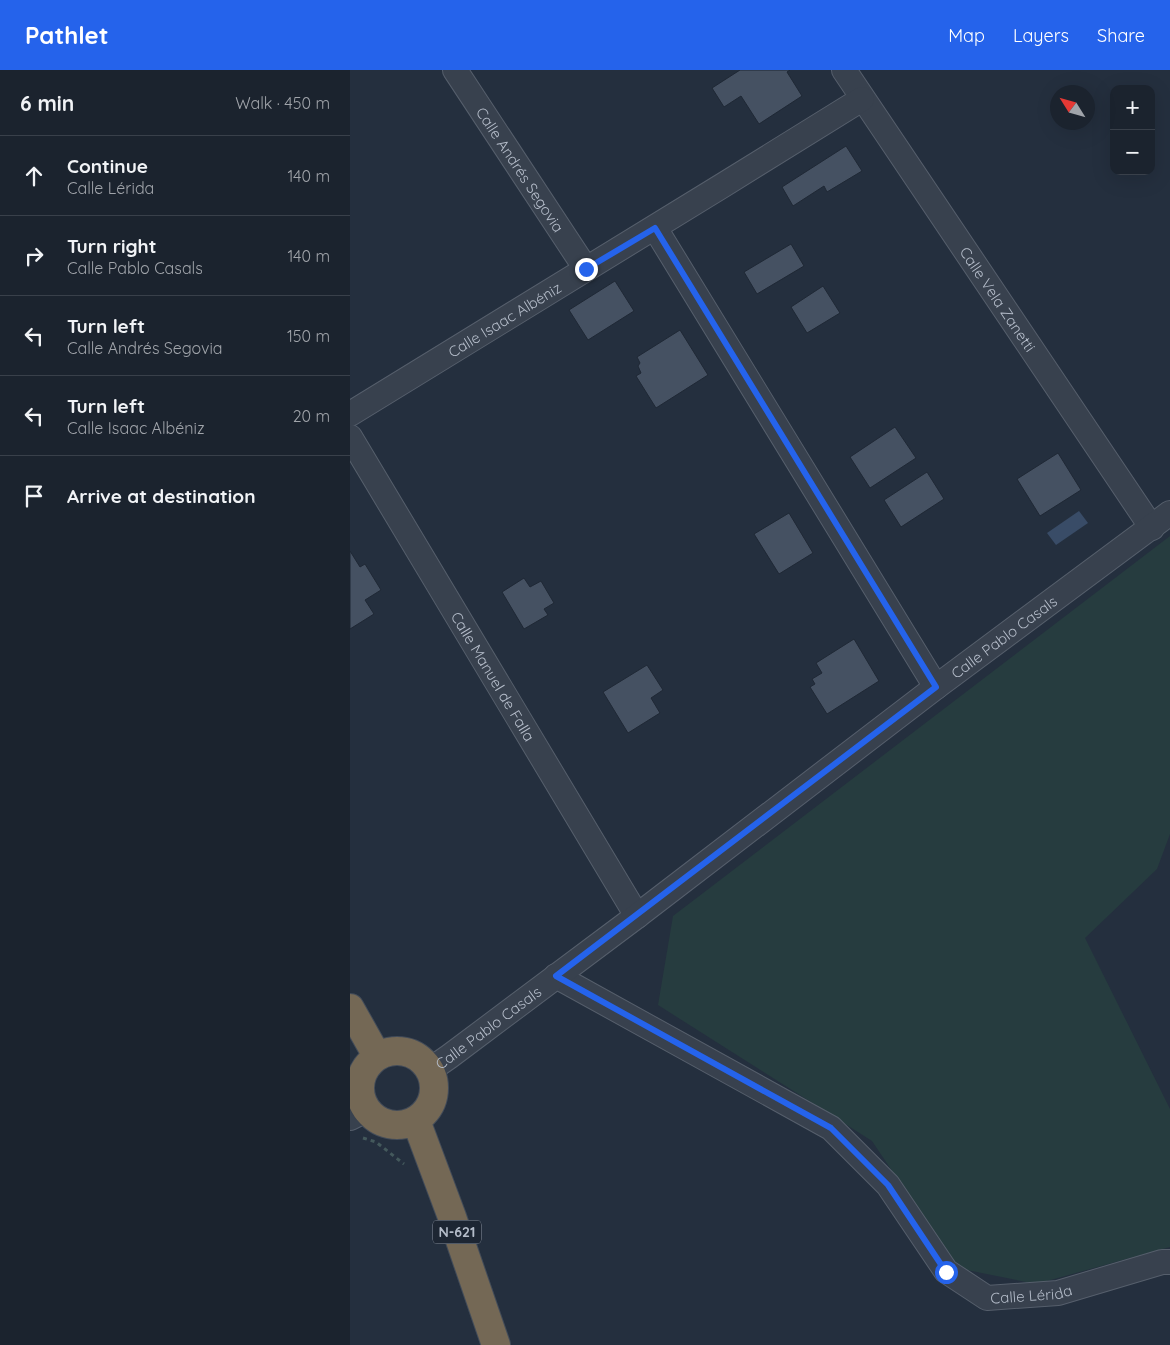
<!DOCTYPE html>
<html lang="en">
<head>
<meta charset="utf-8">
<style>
  body { margin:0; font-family:Quicksand,sans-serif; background:#242b36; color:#f1f3f6 }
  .controls { position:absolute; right:15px; top:15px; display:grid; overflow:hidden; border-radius:10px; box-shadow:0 5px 20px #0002 }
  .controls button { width:45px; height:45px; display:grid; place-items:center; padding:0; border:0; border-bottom:1px solid #39404a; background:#1b232e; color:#f1f3f6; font:25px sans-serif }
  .compass { position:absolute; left:700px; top:15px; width:45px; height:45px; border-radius:50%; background:#1b232e; box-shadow:0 5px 20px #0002; rotate:307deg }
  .stop { position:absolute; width:15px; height:15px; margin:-11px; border:4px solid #2563eb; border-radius:50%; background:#fff }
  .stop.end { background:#2563eb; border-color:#fff; box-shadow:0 1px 5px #0008 }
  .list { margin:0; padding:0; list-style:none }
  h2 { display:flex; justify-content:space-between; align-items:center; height:65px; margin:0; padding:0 20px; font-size:21px }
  h2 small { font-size:16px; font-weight:400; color:#a0a4aa }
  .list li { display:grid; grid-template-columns:32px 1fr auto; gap:15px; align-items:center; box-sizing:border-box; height:80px; padding:0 20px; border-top:1px solid #39404a }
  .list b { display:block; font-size:19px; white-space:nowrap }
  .list p { margin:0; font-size:16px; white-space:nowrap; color:#a0a4aa }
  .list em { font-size:16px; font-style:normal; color:#a0a4aa }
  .icon { flex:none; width:28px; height:28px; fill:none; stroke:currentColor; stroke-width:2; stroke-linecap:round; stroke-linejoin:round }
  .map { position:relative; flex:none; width:820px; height:1275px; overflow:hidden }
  header { display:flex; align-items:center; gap:30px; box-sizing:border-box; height:70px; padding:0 25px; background:#2563eb; color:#fff }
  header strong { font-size:24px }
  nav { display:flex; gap:28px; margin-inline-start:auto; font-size:18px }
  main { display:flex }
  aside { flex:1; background:#1b232e }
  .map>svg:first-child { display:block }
</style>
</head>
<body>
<header>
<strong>Pathlet</strong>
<nav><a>Map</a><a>Layers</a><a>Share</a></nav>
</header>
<main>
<aside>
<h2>6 min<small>Walk · 450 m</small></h2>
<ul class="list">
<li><svg class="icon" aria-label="ahead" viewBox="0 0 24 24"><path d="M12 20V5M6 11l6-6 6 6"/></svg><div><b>Continue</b><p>Calle Lérida</p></div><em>140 m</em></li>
<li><svg class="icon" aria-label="right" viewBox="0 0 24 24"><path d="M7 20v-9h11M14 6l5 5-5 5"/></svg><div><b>Turn right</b><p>Calle Pablo Casals</p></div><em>140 m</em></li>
<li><svg class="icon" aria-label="left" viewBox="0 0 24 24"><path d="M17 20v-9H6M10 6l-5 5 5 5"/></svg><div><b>Turn left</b><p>Calle Andrés Segovia</p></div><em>150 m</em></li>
<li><svg class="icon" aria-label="left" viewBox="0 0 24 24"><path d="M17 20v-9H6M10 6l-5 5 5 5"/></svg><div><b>Turn left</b><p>Calle Isaac Albéniz</p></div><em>20 m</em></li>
<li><svg class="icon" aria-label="arrive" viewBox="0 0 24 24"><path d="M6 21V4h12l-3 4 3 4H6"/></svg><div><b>Arrive at destination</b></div></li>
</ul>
</aside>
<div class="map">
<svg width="820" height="1275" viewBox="0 0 820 1275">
  <rect width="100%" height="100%" fill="#242f3e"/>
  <path fill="#263c3f" d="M820,466v298l-13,35 -72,69 85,171v138l-134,37 -79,-16 -85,-127 -214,-136 15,-89z"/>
  <path fill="#394c67" d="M729,441l9,12 -32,22 -9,-12z"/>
  <path fill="#455162" stroke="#1f2835" d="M390,0h50l-3,2 15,24 -43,28 -18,-28 -17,11 -12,-19z
    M496,76l16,25 -35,21 -3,-6 -31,20 -11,-19z
    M441,174l13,22 -47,28 -13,-22z
    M265,211l19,30 -46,29 -19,-30z
    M473,216l17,27 -33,20 -16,-26z
    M330,260l28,45 -52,33 -20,-32 5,-3 -3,-7 2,-3 -3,-6z
    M545,357l21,31 -46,30 -20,-31z
    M708,383l23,37 -41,26 -23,-37z
    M577,402l17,27 -43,28 -17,-27z
    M439,443l24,40 -34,21 -25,-40z
    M0,481l10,16 5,-3 16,26 -16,10 9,14 -24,15z
    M174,508l6,9 11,-6 13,22 -10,6 4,6 -24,14 -22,-37z
    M504,569l25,42 -52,33 -17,-27 5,-3 -3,-5 10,-6 -6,-10z
    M297,595l16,25 -12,8 9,15 -32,20 -25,-41z"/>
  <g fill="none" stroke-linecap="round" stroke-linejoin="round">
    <g stroke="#565f6c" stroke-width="26">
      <g id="minor">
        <path id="s1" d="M105,0l131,199"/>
        <path id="s2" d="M494,0l308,458"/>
        <path d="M305,158l281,459"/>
        <path id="s3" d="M0,344c171,-105 342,-209 512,-315"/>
        <path id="s4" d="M0,367l287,479"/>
        <path id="s5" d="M206,906l275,152 57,57 58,86 41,27 71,-5 104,-31h8"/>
        <path id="s6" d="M80,1000l20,-14 187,-140 299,-229 234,-174"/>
        <path d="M0,1048l16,-8"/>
      </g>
    </g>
    <g stroke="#434c59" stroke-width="30">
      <path id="highway" d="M0,938l27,48
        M10 1018a37 37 0 1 1 74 0a37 37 0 1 1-74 0Z
        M65,1051l3,5 34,91 44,128"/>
    </g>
    <path stroke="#44595c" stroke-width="3" stroke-dasharray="4 4" stroke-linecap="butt" d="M13,1068l13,4 28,22"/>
    <use href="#minor" stroke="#38414e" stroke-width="24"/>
    <use href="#highway" stroke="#746855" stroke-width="28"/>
  </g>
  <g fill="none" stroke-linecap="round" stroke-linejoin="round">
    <path stroke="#2563eb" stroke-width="6" d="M236,199l69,-41 281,459 -380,289 275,152 57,57 58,87"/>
  </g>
  <g text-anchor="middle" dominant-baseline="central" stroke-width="4" stroke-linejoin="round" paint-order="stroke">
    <rect fill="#1d2633" stroke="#878f9c" stroke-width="1" x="83" y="1150.5" width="48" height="23" rx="4"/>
    <g font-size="14" font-weight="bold" fill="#b4bcc9">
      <text x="107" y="1162">N-621</text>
    </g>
    <g font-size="15" fill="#b4bcc9" stroke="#1d2633">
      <text stroke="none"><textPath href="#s1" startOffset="119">Calle Andrés Segovia</textPath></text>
      <text stroke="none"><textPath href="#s2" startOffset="276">Calle Vela Zanetti</textPath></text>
      <text stroke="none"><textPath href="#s3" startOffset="181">Calle Isaac Albéniz</textPath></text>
      <text stroke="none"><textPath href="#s6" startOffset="719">Calle Pablo Casals</textPath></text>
      <text stroke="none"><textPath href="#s4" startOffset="279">Calle Manuel de Falla</textPath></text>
      <text stroke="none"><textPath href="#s6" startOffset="72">Calle Pablo Casals</textPath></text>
      <text stroke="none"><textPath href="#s5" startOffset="592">Calle Lérida</textPath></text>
    </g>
  </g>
</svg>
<div class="controls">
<button>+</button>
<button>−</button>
</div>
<svg class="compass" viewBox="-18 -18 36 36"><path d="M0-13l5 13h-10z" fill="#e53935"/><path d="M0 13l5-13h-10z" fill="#a0a4aa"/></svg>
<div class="stop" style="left:596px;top:1202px"></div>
<div class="stop end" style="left:236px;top:199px"></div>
</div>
</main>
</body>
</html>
